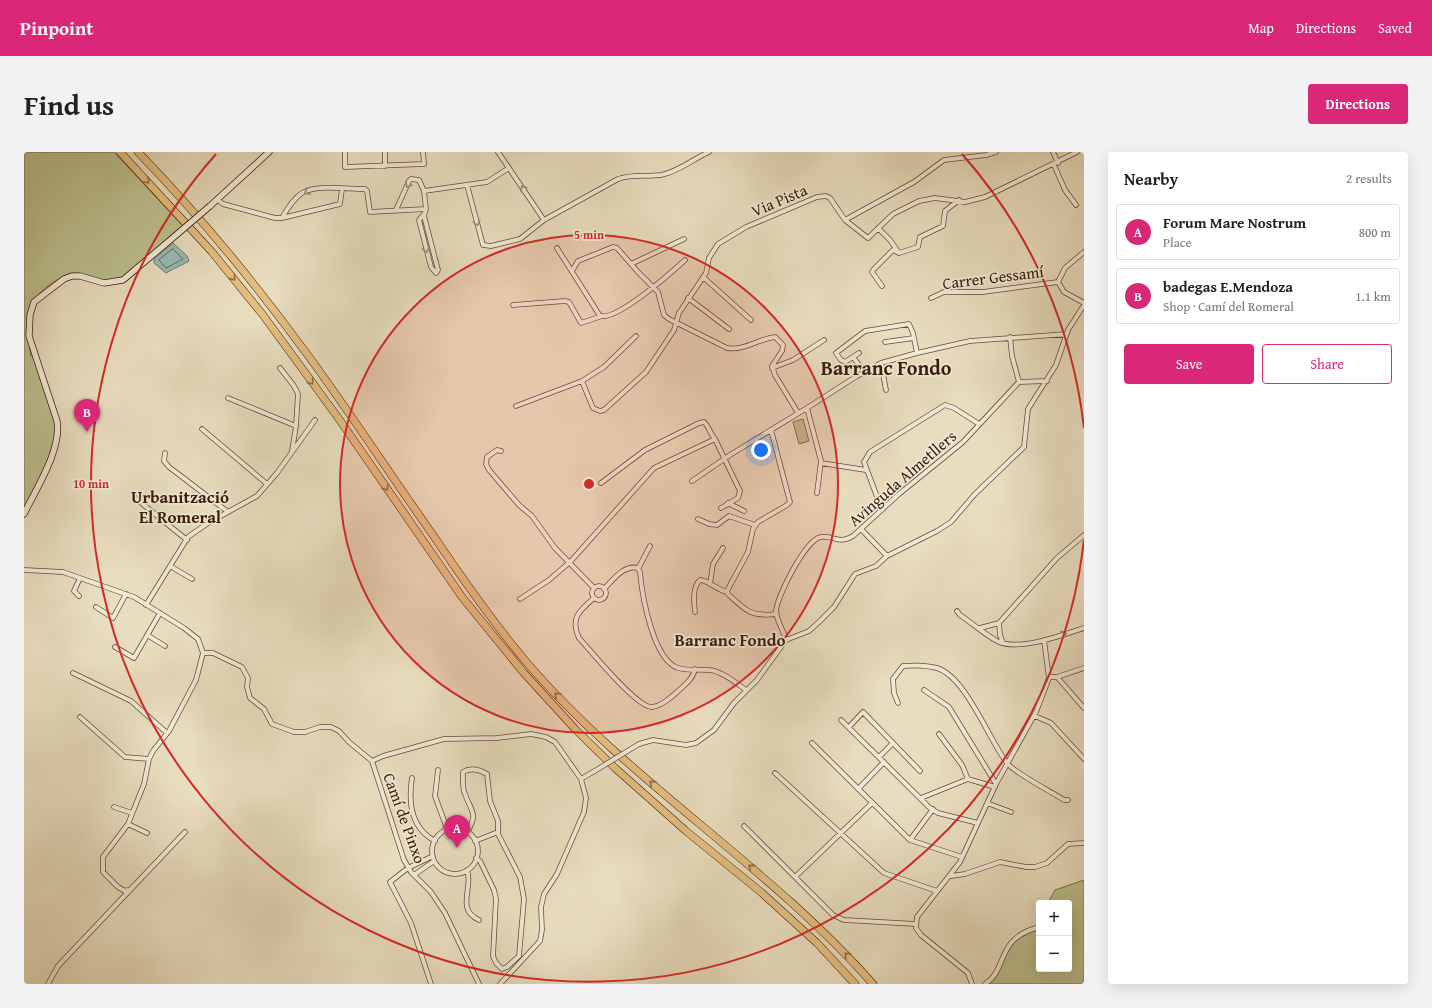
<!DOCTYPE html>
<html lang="en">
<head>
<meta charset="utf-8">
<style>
  body { margin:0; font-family:"Gentium Book Plus",serif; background:#f2f2f2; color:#222 }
  .controls { position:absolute; right:12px; bottom:12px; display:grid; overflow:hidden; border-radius:4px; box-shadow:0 4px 16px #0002 }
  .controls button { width:36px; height:36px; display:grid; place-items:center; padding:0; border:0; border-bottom:1px solid #e0e0e0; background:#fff; color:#222; font:20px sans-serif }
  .you { position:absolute; left:737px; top:298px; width:14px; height:14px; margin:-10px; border:3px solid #fff; border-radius:50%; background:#1a73e8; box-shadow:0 0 0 6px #1a73e833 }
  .badge { display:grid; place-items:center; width:26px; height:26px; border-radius:50%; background:#db2777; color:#fff; font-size:13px; font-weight:700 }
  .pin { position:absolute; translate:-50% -33px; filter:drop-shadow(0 1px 2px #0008) }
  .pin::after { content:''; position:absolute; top:21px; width:14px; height:12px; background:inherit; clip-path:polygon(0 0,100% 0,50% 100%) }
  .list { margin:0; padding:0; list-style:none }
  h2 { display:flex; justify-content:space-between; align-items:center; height:52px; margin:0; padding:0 16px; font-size:17px }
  h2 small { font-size:13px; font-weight:400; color:#767676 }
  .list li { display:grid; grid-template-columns:26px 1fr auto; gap:12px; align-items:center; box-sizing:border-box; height:56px; margin:0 8px 8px; padding:0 8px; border:1px solid #e0e0e0; border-radius:4px }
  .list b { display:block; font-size:15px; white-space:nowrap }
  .list p { margin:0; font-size:13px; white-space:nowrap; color:#767676 }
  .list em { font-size:13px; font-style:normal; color:#767676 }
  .actions { display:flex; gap:8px; padding:12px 16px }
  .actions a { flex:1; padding:9px 0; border:1px solid #db2777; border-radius:4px; text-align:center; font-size:14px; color:#db2777 }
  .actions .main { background:#db2777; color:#fff }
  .map { position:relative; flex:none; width:1060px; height:832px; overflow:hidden; border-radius:4px }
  header { display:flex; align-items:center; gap:24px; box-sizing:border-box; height:56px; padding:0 20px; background:#db2777; color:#fff }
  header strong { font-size:19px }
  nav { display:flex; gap:22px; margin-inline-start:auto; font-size:14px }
  .intro { display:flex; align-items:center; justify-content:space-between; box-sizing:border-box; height:96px; padding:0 24px }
  h1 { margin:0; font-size:28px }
  .button { padding:10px 18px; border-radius:4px; background:#db2777; color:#fff; font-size:14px; font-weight:700 }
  main { display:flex; gap:24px; padding:0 24px }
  aside { flex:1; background:#fff; border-radius:4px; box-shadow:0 4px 16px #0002 }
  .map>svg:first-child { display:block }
</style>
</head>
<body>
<header>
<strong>Pinpoint</strong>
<nav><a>Map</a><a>Directions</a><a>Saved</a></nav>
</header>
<div class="intro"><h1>Find us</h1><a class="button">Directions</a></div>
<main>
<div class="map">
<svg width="1060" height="832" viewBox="0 0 1060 832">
  <rect width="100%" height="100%" fill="#e8ddbe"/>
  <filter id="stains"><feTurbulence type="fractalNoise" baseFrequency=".005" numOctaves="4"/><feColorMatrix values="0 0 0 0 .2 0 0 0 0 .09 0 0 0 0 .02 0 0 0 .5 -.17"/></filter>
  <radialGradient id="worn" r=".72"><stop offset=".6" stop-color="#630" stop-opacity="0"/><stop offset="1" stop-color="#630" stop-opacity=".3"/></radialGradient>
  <path fill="#bcbf8d" stroke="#7c6c4c" d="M0,0h90l69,74c-16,14 -53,54 -74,55 -12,1 -25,-5 -37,-8 -13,4 -33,17 -40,30 -7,11 -3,40 -1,53l2,-1 22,68c3,27 -20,61 -31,85z
    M779,267l6,22 -10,3 -6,-22z
    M1060,728v104h-101l13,-14 18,-31 22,-11 3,-6v47h30v-66h-21l7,-13z"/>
  <path fill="#97bbb4" stroke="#727b70" d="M149,91l14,13 2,5 -23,12 -12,-10v-4z"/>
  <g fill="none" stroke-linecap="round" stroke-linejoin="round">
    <path stroke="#696a5f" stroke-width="1" d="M149,97l10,10 -17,9 -7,-8z"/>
    <g stroke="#664b37" stroke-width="5.5">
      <path id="street" d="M321,0v15l79,-3 -1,-12
        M474,0l46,68
        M1029,0l5,11
        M1030,13l11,25 11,15
        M361,14v-14
        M443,33l16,60 8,1 29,-7 24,-19 74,-41c14,-5 28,-2 43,-4 17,-3 32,-16 48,-23
        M193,47l6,5 52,14h7l58,-14 2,-15
        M372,58l13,-29 2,-2 8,1 5,11
        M400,62l-5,6 12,47 5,6 2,-3 -14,-54 2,-7 -2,-18 63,-9 22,-14
        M258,66c5,-9 11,-19 20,-25 15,-9 46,-4 63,-4l2,2 3,21 56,-3
        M821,68l69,-38 30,-22 42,-5 10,-3
        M854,76l12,12 9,13
        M533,96l43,68c17,5 72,-44 85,-56
        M1060,100l-19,16 -7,14 6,10 20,11
        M607,112l53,-25
        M548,119l6,-10 35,-14 4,1 21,24 20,20 6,23 5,4 58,29c17,3 31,-9 48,-11l8,8 -1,6 -10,15 3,9 23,38
        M679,125l48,43
        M858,134l-10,-14 2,-3 19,-19 6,3 19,-6 2,-10 23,-11 2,-15 14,-11
        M664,146l41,31
        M907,146l13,-6h39l75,-10
        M489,153l52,-4 4,1 12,21 21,-7
        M986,185l2,19 7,26
        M861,190l29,-4
        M835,201l-14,9 -4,-2 -5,-7 29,-22 44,-7 4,9 4,20
        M829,205l11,15
        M857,211l5,27
        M256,216l14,18 4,8 -2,32
        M748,216l21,-8 31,-20
        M558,229l22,-14 32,-31
        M204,246l68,28 -4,25
        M492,254l66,-25 11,27 7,3 4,-1 42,-38 28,-42 5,-17 27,-40 3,-15 9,-14 28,-17 71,-30 9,-1 4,2 15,22 23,18 25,-24 26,-13 16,-3 30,4 20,-5 92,-45
        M783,256l50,-32 24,-13 36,-10 53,-12 97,-7
        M178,277l65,55
        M747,278l19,72 -3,3 -29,17 -5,7 -5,23 -21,39 1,3c18,17 23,23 49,20
        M477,299l-4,-1 -10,7 -1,7 3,6 30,35 13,11 23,32 39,40
        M141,301l-1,8 5,6 59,45
        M797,311l45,7
        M668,329l38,-26 77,-47 14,53 -4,32
        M577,331l44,-33 54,-27 5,-1c5,4 6,12 11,17
        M110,345l53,43
        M704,351l16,8
        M858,358l-18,-48 6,-10 75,-47 9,3 25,16
        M674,367l11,5 8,1 12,-9 26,9
        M837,377l26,27
        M146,414l22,13
        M614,417l12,-23
        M0,418l39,2 71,25 50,31 14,11 5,14 -7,27 -27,51 -16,20 -4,8 -5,25 -16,40 -25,33v15l15,15 7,4 3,-1
        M686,432l3,-20 10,-16
        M568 441a7 7 0 1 1 14 0a7 7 0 1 1-14 0Z
        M580,437c9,-9 20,-25 34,-21l2,4c2,23 13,88 38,96 10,3 21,1 31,2 13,1 27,13 37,20
        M55,444l-5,-5 6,-13
        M570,446c-15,13 -24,20 -15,40 12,13 58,70 73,69 9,-1 17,-8 24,-14 7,-7 17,-13 19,-24
        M496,447l29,-19 22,-19 83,-93 61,-29 25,52 -2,7 -17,10
        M122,453l42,-68 20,-14 49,-27 20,-23 38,-53
        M72,455l17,11 13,-24
        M933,459l3,4c12,8 24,19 37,26 21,11 66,-6 87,-13
        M671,460c-1,-9 -3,-25 5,-32 10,1 17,10 27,12
        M956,476l19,-5
        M123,483l18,11
        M762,488c-2,-9 -10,-20 -10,-29 1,-15 30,-72 45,-74 14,-2 16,8 32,-1l46,-42 64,-52 56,-60 28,-1
        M979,491l-3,-8 -1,-12 58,-65 27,-23
        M91,495l19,11 26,-45
        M179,501h10l29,14 6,11 -1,9 3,11 14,11 8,15 22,8h11l15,-5h11l8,4 10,11 23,19
        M49,521l58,28 36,32
        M1025,525h8l27,31
        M1033,525l27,-9
        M900,538l25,17 47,77
        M874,551l-4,-10 -1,-14 10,-13c11,-1 23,-1 34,2 29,9 52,72 70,95 6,9 45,29 57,37h4
        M1011,564l16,7 33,36
        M56,565l45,40 24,2
        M817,568l89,88 8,5 40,10
        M825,575l14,-15 57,59
        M915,582l23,31 6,14
        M788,591l98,97 52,17
        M615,592l14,-4 33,5 10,-2 18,-13 20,-27 23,-23 29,-40 23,-9 11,-10 14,-14 21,-33 21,-8 11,-10 50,-25 14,-9 24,-28 49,-47 4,-38 28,-44 12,-35 16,-25
        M855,605l14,-14
        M348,609l11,-5 61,-17 53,-1 34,-4 15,3 9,5 26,37 5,19 -2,14 -27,62 -13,20 -3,13 1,23 -2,11 -40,43
        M348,609l32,99 7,12 20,20 14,21 34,71
        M414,618l-3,26 11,30 -1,4
        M751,621l109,100 53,18
        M388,626c-4,25 -1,50 23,63
        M557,627l17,-10
        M834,637l26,-27
        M897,646l47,-19 27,8
        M963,651l24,9
        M90,655l18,6
        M104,672l19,9
        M720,674l89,89 11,5 72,4
        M408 699a23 23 0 1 1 46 0a23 23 0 1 1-46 0Z
        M443,680c12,-19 4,-20 -2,-38 -3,-6 -2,-15 -2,-22 8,-5 17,-2 24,2l3,27 8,20v13l22,43 4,22 -5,57 -12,11 -5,2 -6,-6 -3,-7 3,-57 -2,-9 -14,-29 -4,-3
        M886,688l23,-31
        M451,689l23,-9
        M443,718c7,17 -12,39 12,50
        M390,723l20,-14
        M927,724l14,-2 35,-12 26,5h9l12,-4 21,-19 16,-1
        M771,725l77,-74
        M24,832l10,-18 127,-134
        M407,832l-20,-61 -21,-41 18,-14 25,-12
        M948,832l-4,-11 -47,-38 -5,-7 1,-11 43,-55 36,-78 40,-72 13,-34 -5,-38
        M961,832c23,-14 10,-44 51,-56"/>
    </g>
    <g stroke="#3b1a0a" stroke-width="7">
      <path id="secondary" d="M186,54l59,-54
        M0,362c12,-25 38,-65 33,-93l-28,-85 1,-21 4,-13 30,-23 8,-3h8l24,7 19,-3 52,-44"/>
    </g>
    <g stroke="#3b1a0a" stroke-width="8">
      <path id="highway" d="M96,0l92,100 51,63 76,104 123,178 61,75 53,58 39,38 71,63 76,62 55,50 38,41
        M114,0c61,63 117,131 169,202 44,60 85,123 128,184 29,43 59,86 93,126 103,119 241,202 345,320"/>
    </g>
    <use href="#street" stroke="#f0e9d5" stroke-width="4"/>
    <use href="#secondary" stroke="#f0e9d5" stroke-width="5.5"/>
    <use href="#highway" stroke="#e4be7f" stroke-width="7"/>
    <g stroke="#664b37" stroke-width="5.5" stroke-linecap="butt">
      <path id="street-bridge" d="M574,617l41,-25"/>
    </g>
    <g stroke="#3b1a0a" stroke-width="7" stroke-linecap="butt">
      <path id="secondary-bridge" d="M151,84l35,-30"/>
    </g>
    <use href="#street-bridge" stroke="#f0e9d5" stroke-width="4"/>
    <use href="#secondary-bridge" stroke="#f0e9d5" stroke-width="5.5"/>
  </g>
  <defs><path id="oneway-chevron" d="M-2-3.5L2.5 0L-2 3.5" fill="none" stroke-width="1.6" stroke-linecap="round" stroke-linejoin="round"/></defs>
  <g stroke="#906c44">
    <use href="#oneway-chevron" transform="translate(123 29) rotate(47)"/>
    <use href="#oneway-chevron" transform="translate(209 126) rotate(52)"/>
    <use href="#oneway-chevron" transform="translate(287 230) rotate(54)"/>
    <use href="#oneway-chevron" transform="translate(362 336) rotate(55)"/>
    <use href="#oneway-chevron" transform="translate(533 543) rotate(-135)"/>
    <use href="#oneway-chevron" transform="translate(628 631) rotate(-139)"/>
    <use href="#oneway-chevron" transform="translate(727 715) rotate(-140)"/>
    <use href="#oneway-chevron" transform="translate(823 803) rotate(-134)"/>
  </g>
  <g stroke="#9f8c7a">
    <use href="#oneway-chevron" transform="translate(384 33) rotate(120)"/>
    <use href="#oneway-chevron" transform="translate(499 36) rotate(-124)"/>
    <use href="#oneway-chevron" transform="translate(283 40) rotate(155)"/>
    <use href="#oneway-chevron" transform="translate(453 71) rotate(75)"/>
    <use href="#oneway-chevron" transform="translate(402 98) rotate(76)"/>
    <use href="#oneway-chevron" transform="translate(1040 482) rotate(-17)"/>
  </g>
  <circle cx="565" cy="332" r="249" fill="#d62828" fill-opacity=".12"/>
  <g fill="none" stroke="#d62828" stroke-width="2">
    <circle cx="565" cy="332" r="249"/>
    <path d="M1060 388A498 498 0 1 1 192 2M938 2A498 498 0 0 1 1060 276"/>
  </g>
  <g text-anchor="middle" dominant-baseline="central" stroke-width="3.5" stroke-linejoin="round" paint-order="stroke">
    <g font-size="16" fill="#3b1a0a" stroke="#f0e9d5">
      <text transform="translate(755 48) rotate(-23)">Via Pista</text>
      <text transform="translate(969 125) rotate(-7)">Carrer Gessamí</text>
      <text transform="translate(878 326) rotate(-41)">Avinguda Almetllers</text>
      <text transform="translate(381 666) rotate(70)">Camí de Pinxo</text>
    </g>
    <g font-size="17" font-weight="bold" fill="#3b1a0a" stroke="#f0e9d5">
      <text x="156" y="344">Urbanització<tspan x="156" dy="20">El Romeral</tspan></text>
      <text x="706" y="487">Barranc Fondo</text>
    </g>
    <g font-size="20" font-weight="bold" fill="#3b1a0a" stroke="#f0e9d5">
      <text x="862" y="215">Barranc Fondo</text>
    </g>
  </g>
  <circle cx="565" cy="332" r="6" fill="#d62828" stroke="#f0e9d5" stroke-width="2"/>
  <g font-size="12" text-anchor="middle" font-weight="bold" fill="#d62828" stroke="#f0e9d5" stroke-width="3.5" stroke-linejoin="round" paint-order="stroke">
    <text x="565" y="87">5 min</text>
    <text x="67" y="336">10 min</text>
  </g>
  <rect width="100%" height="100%" filter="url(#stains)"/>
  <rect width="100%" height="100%" fill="url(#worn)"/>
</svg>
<div class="controls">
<button>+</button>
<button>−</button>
</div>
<div class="you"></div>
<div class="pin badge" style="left:433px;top:696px">A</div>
<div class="pin badge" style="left:63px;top:280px">B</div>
</div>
<aside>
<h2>Nearby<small>2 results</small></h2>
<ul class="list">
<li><span class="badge">A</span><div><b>Forum Mare Nostrum</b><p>Place</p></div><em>800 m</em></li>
<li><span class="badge">B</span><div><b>badegas E.Mendoza</b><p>Shop · Camí del Romeral</p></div><em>1.1 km</em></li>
</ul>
<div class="actions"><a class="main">Save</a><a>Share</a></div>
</aside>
</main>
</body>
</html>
